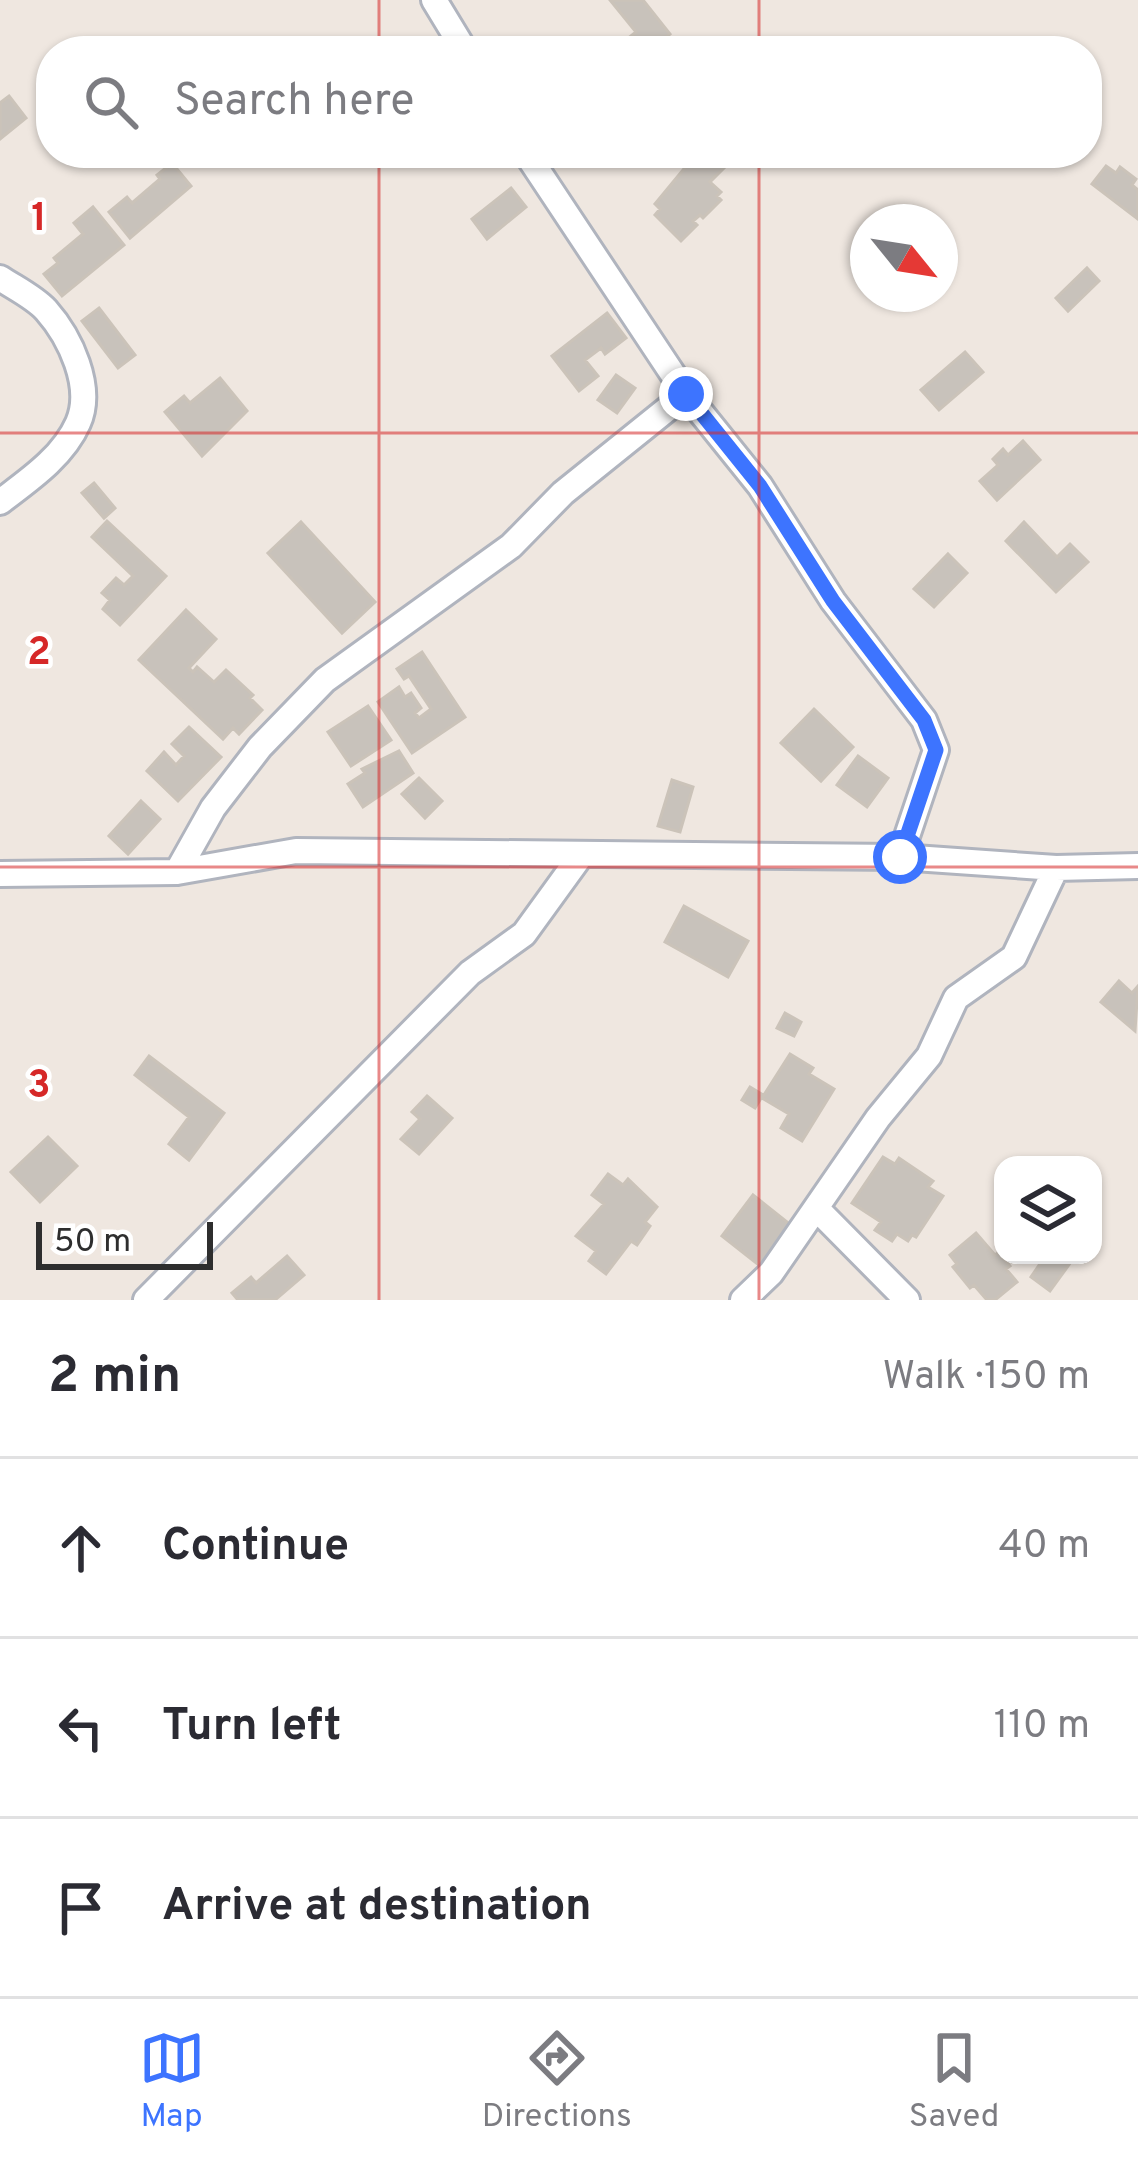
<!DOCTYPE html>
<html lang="en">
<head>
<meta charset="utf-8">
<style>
  body { margin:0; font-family:Overpass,sans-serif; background:#f7f7f7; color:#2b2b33 }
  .controls { position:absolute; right:36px; bottom:36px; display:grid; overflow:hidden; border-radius:24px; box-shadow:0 3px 9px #0004 }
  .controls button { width:108px; height:108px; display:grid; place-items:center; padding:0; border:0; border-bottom:3px solid #e1e1e2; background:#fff; color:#2b2b33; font:60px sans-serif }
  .compass { position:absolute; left:850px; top:204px; width:108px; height:108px; border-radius:50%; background:#fff; box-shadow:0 3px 9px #0004; rotate:120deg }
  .scale { position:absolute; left:36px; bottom:30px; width:177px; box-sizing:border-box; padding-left:12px; border:6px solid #2e2e2e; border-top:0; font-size:33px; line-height:42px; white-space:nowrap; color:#2e2e2e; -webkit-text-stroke:9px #fff; paint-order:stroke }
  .stop { position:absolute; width:36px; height:36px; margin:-27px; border:9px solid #3d74ff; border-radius:50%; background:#fff }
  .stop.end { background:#3d74ff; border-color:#fff; box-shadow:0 3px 12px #0008 }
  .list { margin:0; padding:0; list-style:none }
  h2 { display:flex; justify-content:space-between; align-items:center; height:156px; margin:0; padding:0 48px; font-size:51px }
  h2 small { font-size:39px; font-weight:400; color:#7c7c81 }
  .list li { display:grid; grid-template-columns:78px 1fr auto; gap:36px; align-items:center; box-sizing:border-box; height:180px; padding:0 48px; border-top:3px solid #e1e1e2 }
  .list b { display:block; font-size:45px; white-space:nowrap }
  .list em { font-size:39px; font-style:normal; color:#7c7c81 }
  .icon { flex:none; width:66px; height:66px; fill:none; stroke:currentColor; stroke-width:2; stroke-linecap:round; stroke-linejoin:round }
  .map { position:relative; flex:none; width:1138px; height:1300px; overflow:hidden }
  .search { position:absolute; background:#fff; box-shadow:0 3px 9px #0004; left:36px; right:36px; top:36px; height:132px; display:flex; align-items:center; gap:30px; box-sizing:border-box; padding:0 42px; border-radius:48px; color:#7c7c81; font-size:45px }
  .sheet { height:696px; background:#fff }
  nav { display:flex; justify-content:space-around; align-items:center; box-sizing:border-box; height:168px; border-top:3px solid #e1e1e2; background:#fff; font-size:33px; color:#7c7c81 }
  nav a { display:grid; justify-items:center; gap:6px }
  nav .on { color:#3d74ff }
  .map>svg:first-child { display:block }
</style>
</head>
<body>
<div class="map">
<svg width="1138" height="1300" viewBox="0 0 1138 1300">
  <rect width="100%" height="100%" fill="#efe7e0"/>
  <path fill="#c8c2bb" stroke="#cbc3b9" stroke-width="3" d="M610,0h33l27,34 -20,17h-38l24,-19z
    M9,96l17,22 -26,21v-36z
    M697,153h42l-29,29 11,10 -4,4 4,4 -18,18 -3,-3 -7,6 4,4 -16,16 -26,-26 5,-6 -5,-5z
    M172,163l19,23 -61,52 -21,-26 18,-15 5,6 28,-24 -3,-4z
    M1106,166l10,7 4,-6 16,12 -4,6 6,5v29l-46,-35z
    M511,188l15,19 -39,32 -15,-20z
    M93,207l31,38 -62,51 -18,-22 14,-11 -4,-5 29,-24 -9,-11z
    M1087,268l12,13 -31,30 -12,-13z
    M99,308l36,47 -17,13 -36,-47z
    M607,313l19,25 -21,16 -4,-6 -16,12 13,16 -19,15 -27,-35z
    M965,352l18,20 -44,38 -18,-20z
    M616,375l19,13 -18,25 -19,-13z
    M220,378l27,33 -45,45 -37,-44 19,-16 6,7z
    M1023,441l17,19 -43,40 -17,-19 18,-16 -5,-6 10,-10 5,6z
    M94,483l21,25 -11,10 -22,-25z
    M107,521l59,55 -46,49 -17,-16 7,-9 -8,-7 14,-15 8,7 9,-9 -41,-39z
    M301,522l74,80 -33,31 -74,-80z
    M1024,522l33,35 13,-13 18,18 -32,30 -50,-51z
    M948,554l19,19 -33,34 -20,-18z
    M186,610l30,29 -27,29 4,4 4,-5 17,15 12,-12 27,25 -3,3 12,12 -23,24 -6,-6 -10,11 -84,-79z
    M422,652l43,65 -53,36 -34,-51 21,-15 6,10 6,-4 10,15 -6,5 4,5 12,-9 -22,-33 -5,3 -7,-10z
    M368,706l23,34 -40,26 -23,-34z
    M814,709l39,38 -32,34 -40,-38z
    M189,727l32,30 -43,44 -31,-30 17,-19 12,13 8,-9 -12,-12z
    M399,751l14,22 -50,34 -15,-23 17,-11 -3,-4z
    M858,756l30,22 -21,29 -30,-22z
    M419,778l23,23 -17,17 -23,-24z
    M672,780l21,7 -13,45 -22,-6z
    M141,801l19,18 -32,35 -19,-18z
    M684,906l64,35 -20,36 -63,-35z
    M1119,981l13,12 6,-7 -3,45 -34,-29z
    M785,1013l16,9 -7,14 -17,-8z
    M790,1054l23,14 -4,6 25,15 -32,52 -21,-13 8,-14 -27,-16z
    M149,1056l75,57 -35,47 -20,-16 20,-27 -54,-42z
    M750,1087l13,8 -8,13 -13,-8z
    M427,1096l25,22 -33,36 -18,-15 19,-20 -8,-7z
    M48,1137l29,29 -37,36 -29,-30z
    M883,1157l12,7 4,-6 34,23 -5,6 15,9 -27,41 -4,-2 -4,6 -11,-7 -5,7 -17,-11 6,-8 -29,-19z
    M608,1174l15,11 5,-6 29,28 -12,15 5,4 -13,19 -6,-4 -25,33 -17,-13 7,-10 -20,-15 28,-32 -12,-9z
    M753,1195l39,31 -32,40 -38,-30z
    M976,1233l19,22 4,-3 11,14 -4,3 11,13 -22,18h-8l-13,-15 -4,3 -17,-21 4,-3 -7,-9z
    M1046,1255h30l-26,36 -19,-14z
    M287,1256l17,19 -29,25h-37l-6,-7 19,-16 5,6z"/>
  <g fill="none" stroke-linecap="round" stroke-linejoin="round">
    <g stroke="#b0b4be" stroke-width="30">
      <path id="minor" d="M434,0l31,51
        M526,153l160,241 74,92 73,115 91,119 12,30 -36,107
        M0,278c15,10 34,19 46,32 24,27 48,77 32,113 -15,34 -49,57 -78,79
        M177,872l36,-64 47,-61 65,-67 186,-134 52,-53 123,-99
        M0,874l177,-2 119,-21 604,6 156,11 82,-2
        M817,1209l90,91
        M146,1300l324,-327 54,-39 58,-80
        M743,1300l28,-27 107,-155 51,-62 27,-58 58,-41 42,-89"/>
    </g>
    <use href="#minor" stroke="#fff" stroke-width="24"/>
  </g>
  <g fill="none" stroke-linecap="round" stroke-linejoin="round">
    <path stroke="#3d74ff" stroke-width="15" d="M686,394l74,92 73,115 91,119 12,30 -36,107"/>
  </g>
  <path fill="none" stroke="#d62828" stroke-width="3" stroke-opacity="0.55" d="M379,0v51M759,0v51M379,153v1147M759,153v1147M0,433h1138M0,867h1138"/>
  <g font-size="39" text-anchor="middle" font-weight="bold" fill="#d62828" stroke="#fff" stroke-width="9" stroke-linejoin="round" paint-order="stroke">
    <text x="39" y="230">1</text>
    <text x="39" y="664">2</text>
    <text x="39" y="1097">3</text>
  </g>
</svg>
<div class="controls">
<button><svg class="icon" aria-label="layers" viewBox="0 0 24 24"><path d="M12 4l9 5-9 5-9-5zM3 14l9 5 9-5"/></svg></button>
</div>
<svg class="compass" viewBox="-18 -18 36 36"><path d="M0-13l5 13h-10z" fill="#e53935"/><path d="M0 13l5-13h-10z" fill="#7c7c81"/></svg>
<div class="scale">50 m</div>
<div class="stop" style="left:900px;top:857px"></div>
<div class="stop end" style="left:686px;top:394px"></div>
<div class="search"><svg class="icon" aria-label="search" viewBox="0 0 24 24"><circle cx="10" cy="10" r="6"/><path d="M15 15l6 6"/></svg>Search here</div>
</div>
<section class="sheet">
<h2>2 min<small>Walk · 150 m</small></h2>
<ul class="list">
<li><svg class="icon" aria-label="ahead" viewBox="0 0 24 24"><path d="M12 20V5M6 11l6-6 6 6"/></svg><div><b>Continue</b></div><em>40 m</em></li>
<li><svg class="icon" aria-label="left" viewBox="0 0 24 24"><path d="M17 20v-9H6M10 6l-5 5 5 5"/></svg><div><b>Turn left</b></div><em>110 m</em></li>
<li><svg class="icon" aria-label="arrive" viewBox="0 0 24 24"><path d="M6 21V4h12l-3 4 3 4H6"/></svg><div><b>Arrive at destination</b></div></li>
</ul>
</section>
<nav>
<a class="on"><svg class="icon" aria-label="map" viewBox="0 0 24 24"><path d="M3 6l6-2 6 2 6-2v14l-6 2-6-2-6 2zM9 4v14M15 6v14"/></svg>Map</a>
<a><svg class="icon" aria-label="directions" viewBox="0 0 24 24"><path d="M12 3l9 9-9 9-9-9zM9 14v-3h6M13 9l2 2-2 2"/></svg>Directions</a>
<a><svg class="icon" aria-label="saved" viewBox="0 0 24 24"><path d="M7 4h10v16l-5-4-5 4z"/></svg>Saved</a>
</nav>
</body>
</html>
